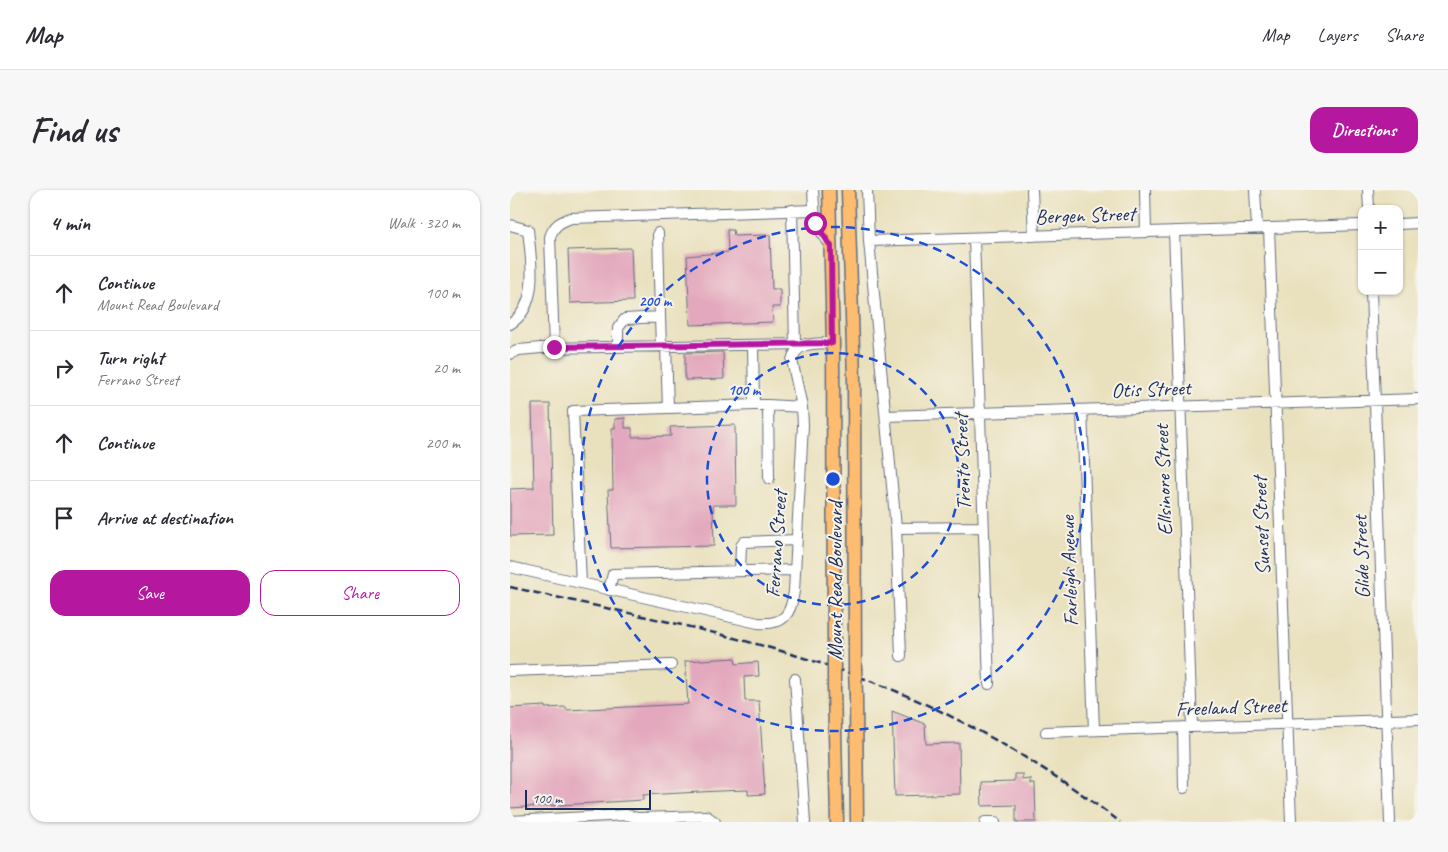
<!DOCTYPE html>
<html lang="en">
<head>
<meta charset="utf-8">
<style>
  body { margin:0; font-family:Caveat,sans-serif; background:#f7f7f7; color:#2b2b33 }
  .controls { position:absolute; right:15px; top:15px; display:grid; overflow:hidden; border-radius:10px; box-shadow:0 1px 4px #0004 }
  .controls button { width:45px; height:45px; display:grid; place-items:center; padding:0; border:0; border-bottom:1px solid #e1e1e2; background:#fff; color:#2b2b33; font:25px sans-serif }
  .scale { position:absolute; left:15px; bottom:12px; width:126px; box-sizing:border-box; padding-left:5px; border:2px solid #1b2f5e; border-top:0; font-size:14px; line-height:18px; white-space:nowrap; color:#1b2f5e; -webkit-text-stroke:4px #f7f3e8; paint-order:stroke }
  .stop { position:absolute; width:15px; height:15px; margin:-11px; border:4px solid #b5179e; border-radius:50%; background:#fff }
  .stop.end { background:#b5179e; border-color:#fff; box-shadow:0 1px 5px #0008 }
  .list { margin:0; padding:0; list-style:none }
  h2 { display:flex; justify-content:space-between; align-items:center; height:65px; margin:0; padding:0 20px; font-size:21px }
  h2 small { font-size:16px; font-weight:400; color:#7c7c81 }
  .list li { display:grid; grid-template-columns:32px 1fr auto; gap:15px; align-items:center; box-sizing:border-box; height:75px; padding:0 20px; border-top:1px solid #e1e1e2 }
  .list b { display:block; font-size:19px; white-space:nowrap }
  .list p { margin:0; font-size:16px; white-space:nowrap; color:#7c7c81 }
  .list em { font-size:16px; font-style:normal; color:#7c7c81 }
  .actions { display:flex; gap:10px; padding:15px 20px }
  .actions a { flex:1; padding:11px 0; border:1px solid #b5179e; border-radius:15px; text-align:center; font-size:18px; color:#b5179e }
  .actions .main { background:#b5179e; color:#fff }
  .icon { flex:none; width:28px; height:28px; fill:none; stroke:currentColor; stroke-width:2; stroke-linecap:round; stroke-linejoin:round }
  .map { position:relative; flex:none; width:908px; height:632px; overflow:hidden; border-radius:15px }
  header { display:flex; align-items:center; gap:30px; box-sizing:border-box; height:70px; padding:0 25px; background:#fff; border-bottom:1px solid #e1e1e2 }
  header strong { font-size:24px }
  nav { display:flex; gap:28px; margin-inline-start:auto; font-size:18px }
  .intro { display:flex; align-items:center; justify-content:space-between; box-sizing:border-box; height:120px; padding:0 30px }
  h1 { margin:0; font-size:35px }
  .button { padding:12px 22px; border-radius:15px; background:#b5179e; color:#fff; font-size:18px; font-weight:700 }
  main { display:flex; gap:30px; padding:0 30px }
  aside { flex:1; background:#fff; border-radius:15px; box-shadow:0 1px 4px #0004 }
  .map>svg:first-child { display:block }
</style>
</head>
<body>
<header>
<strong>Map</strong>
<nav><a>Map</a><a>Layers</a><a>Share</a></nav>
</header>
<div class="intro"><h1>Find us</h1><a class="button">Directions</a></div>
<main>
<aside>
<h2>4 min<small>Walk · 320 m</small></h2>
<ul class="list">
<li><svg class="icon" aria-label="ahead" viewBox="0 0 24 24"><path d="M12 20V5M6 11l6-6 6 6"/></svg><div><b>Continue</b><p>Mount Read Boulevard</p></div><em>100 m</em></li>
<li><svg class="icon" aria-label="right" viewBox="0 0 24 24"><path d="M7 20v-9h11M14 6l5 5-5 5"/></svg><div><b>Turn right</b><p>Ferrano Street</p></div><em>20 m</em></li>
<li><svg class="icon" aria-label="ahead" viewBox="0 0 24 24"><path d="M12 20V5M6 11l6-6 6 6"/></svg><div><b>Continue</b></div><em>200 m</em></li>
<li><svg class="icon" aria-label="arrive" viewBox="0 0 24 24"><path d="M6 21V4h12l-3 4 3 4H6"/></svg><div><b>Arrive at destination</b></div></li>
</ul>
<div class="actions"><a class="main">Save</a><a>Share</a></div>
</aside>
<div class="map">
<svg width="908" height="632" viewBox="0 0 908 632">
  <rect width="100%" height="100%" fill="#f7f3e8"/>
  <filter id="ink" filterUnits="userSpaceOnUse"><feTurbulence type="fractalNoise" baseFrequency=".02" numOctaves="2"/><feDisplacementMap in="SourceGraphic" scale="10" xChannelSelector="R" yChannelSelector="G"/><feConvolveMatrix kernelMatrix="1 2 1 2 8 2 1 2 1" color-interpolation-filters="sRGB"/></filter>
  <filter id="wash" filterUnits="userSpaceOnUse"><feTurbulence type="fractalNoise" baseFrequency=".0096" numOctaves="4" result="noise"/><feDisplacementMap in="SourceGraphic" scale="20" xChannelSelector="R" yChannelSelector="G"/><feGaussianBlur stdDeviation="1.12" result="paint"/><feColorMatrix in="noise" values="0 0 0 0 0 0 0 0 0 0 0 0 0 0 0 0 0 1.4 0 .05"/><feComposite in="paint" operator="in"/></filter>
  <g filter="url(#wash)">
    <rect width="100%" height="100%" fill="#e9e1be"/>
    <g id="blocks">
      <path fill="#e3a8bd" d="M217,40h6l1,6 36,-1 2,54h8v18h-8l1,15 -83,3 -3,-69 41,-4z
        M121,58l2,53 -63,2 -2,-53z
        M213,162l1,27 -39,1v-27z
        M22,214h18l3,131 -43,1v-47l24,-1z
        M115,228v10h7v9l39,-1 -1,-9 65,-2 1,80h-23l1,41 -103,2 -3,-58h5l-1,-62h3v-9z
        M225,468l1,6 22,-2 1,14 -15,1 1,24h14l6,93 -17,1v-5l-29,1 -76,4v5l-133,8v-100l35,-2v2l21,-1 1,3 121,-6 -3,-43z
        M382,521l33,13 1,20 33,-1 1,51 -65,2z
        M505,584h8v6l8,-1v5h4l1,38h-20v-17l-34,1 -1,-24 34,-1z"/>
    </g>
  </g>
  <g filter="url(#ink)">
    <use href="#blocks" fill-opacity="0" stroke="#636d80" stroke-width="1"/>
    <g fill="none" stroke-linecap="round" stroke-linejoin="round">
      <g stroke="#636d80" stroke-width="12">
        <path id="minor" d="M303,0l2,33 16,23
          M357,0l2,51 27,287 5,128
          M522,0l2,46
          M635,0l1,42
          M745,0l2,38
          M858,0l1,19
          M282,20l3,134
          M889,34l19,-1
          M0,35l18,5c3,29 12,76 -18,94
          M759,38l22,594
          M664,41l18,496
          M148,43l2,84
          M464,48l15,446
          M359,51l493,-16
          M861,101l19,531
          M156,156l2,62 86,-3 -1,-60
          M44,157l-4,-110c4,-12 10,-15 21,-19l243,-8
          M108,157v-19l7,-9 35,-2 1,29
          M0,164l9,-4 22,-2 264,-4
          M244,215h14l1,74
          M258,215l34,2
          M572,220l12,320
          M376,226l532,-17
          M386,338l87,-1
          M0,377l248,56c26,2 33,-8 36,-32l9,-166 -1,-18 -10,-47c5,-19 23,-16 41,-17
          M230,380l1,-24 3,-4 52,-2
          M71,393l-8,-172 95,-3
          M99,400l4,-16 182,-4
          M0,481l161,-6
          M285,489l10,143
          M673,537l1,61
          M536,542l372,-13
          M0,631l117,-6 11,3 68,-2 9,6
          M475,632h10"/>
      </g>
      <g stroke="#636d80" stroke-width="15">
        <path id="major" d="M319,0l4,153 1,317
          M338,0l6,189 1,289
          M324,497l3,135
          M346,505l1,127"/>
      </g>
      <use href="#minor" stroke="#fff" stroke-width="10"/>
      <use href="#major" stroke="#fdbc70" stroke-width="12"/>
      <path stroke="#1b2f5e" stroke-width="2.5" stroke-dasharray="8 4" stroke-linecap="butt" d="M0,397c120,27 242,49 358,93 88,33 177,85 252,142"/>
      <g stroke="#636d80" stroke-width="15" stroke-linecap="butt">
        <path id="major-bridge" d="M324,470v27
          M345,478l1,27"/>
      </g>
      <use href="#major-bridge" stroke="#fdbc70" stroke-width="12"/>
    </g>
  </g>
  <g fill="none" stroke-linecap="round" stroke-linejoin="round" filter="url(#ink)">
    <path stroke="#b5179e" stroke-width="6" d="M44,157l278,-4 -1,-97 -16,-23"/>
  </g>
  <g fill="none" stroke="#1d4ed8" stroke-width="2.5" stroke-dasharray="9 6">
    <circle cx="323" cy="289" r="126"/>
    <circle cx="323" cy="289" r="252"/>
  </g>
  <g text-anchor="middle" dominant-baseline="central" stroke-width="4" stroke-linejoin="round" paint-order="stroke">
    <g font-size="21" fill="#1b2f5e" stroke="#f7f3e8">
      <text transform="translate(575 25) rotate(-2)">Bergen Street</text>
      <text transform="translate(641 199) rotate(-2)">Otis Street</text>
      <text transform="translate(452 272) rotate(-92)">Trento Street</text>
      <text transform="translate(653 290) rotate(-92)">Ellsinore Street</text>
      <text transform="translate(751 336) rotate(-92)">Sunset Street</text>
      <text transform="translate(266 354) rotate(-86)">Ferrano Street</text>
      <text transform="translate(851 367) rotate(-92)">Glide Street</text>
      <text transform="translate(559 381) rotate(-92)">Farleigh Avenue</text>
      <text transform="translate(325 391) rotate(-90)">Mount Read Boulevard</text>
      <text transform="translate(721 517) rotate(-2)">Freeland Street</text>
    </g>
  </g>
  <circle cx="323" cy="289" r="8" fill="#1d4ed8" stroke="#f7f3e8" stroke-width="2.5"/>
  <g font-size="15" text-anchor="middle" font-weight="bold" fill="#1d4ed8" stroke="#f7f3e8" stroke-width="4" stroke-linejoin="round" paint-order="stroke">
    <text x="145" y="116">200 m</text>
    <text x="234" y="205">100 m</text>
  </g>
</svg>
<div class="controls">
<button>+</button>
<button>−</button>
</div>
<div class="scale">100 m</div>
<div class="stop" style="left:305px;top:33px"></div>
<div class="stop end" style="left:44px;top:157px"></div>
</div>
</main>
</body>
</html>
